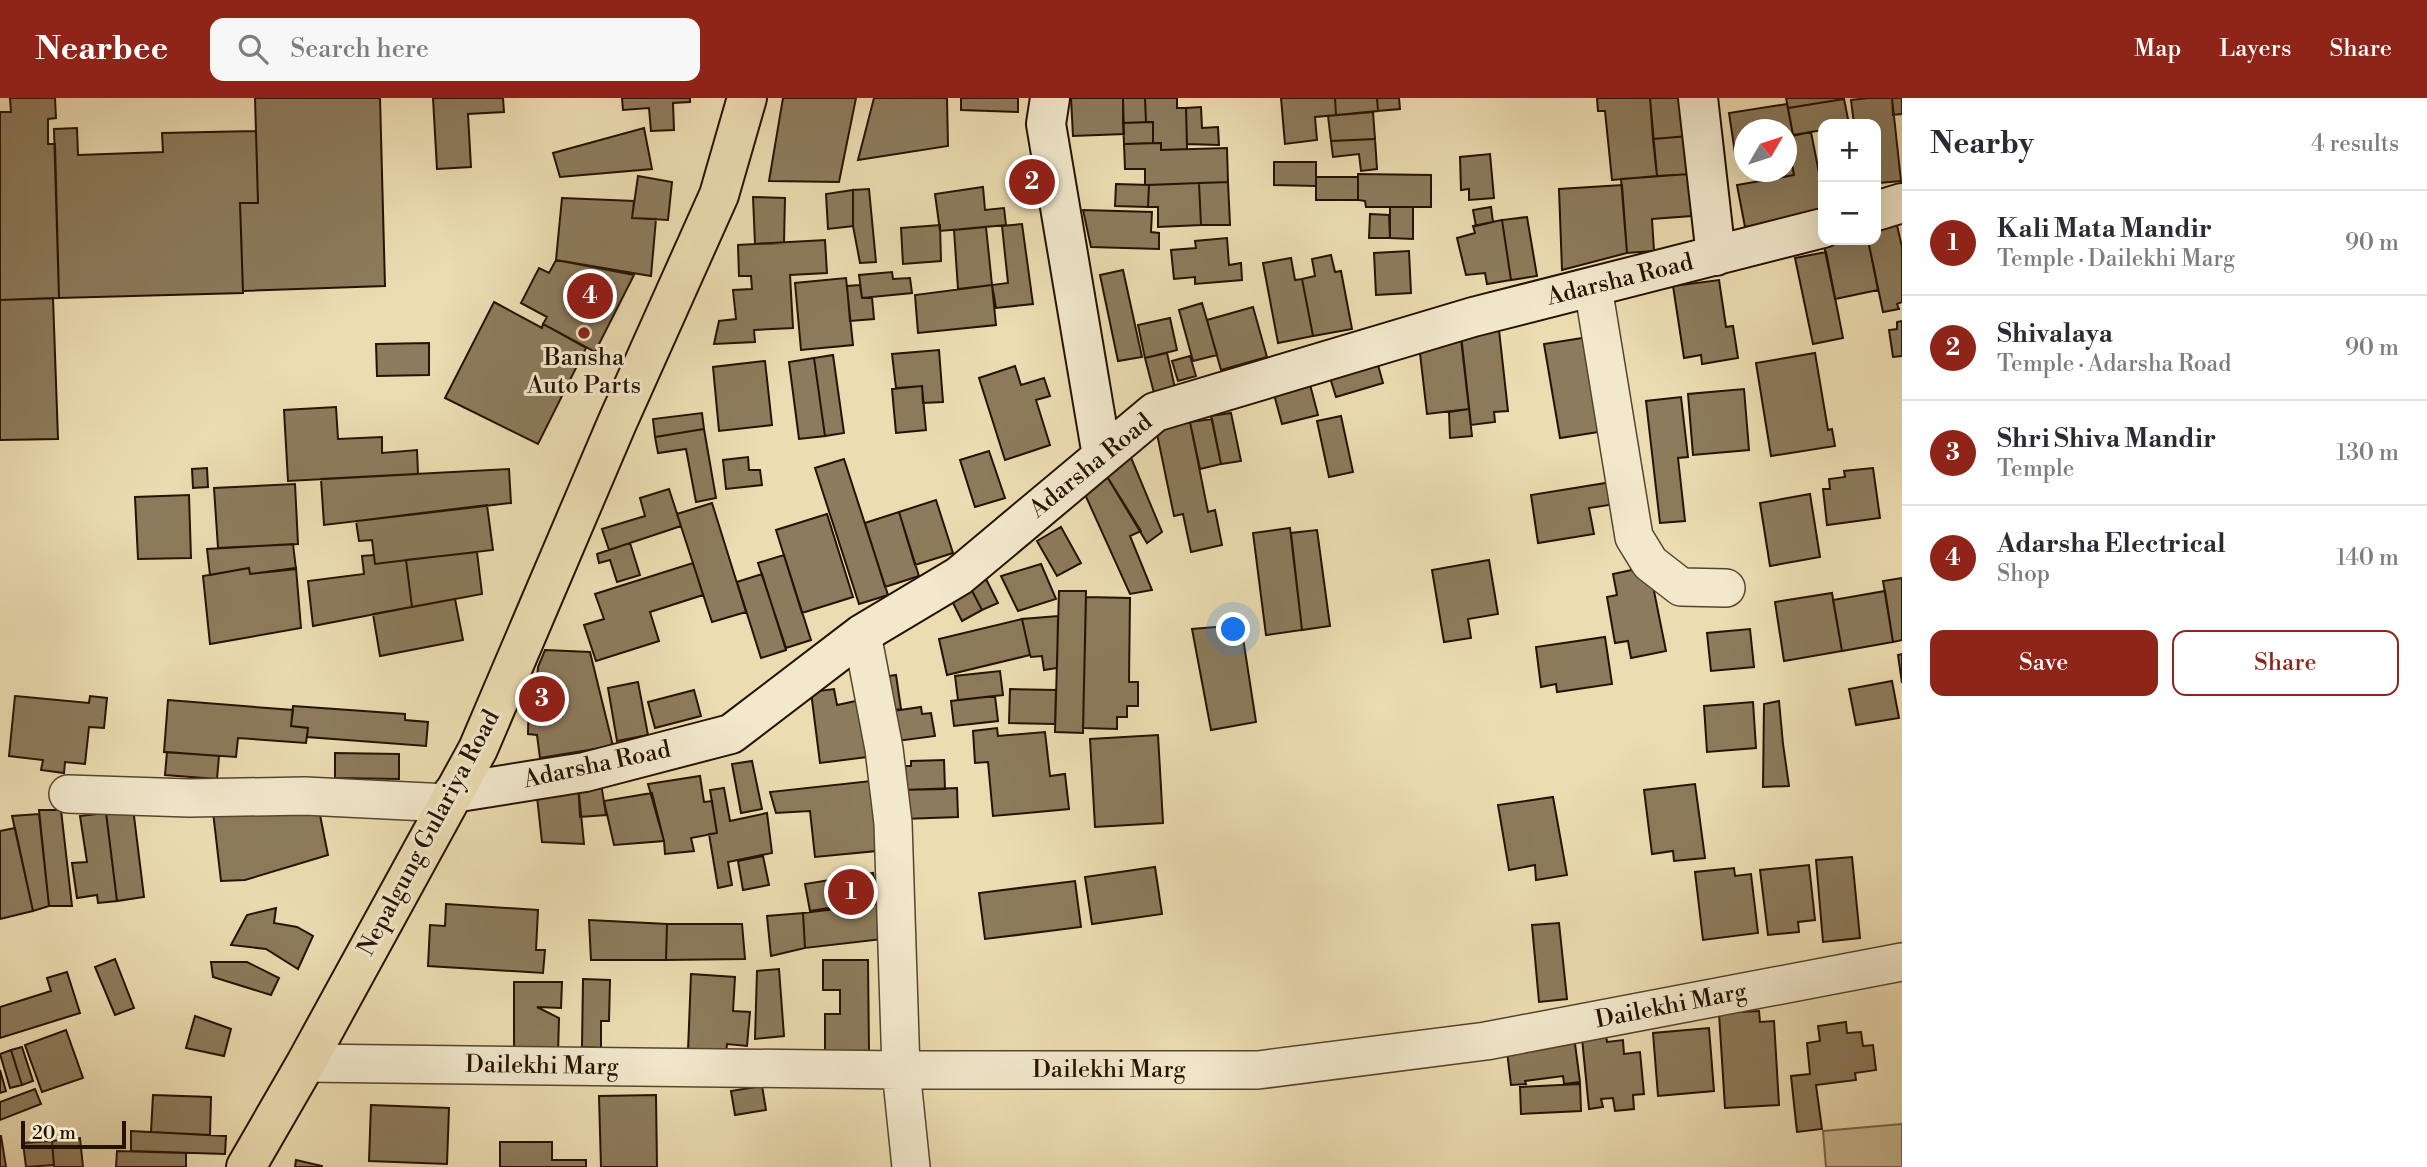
<!DOCTYPE html>
<html lang="en">
<head>
<meta charset="utf-8">
<style>
  body { margin:0; font-family:"Libre Bodoni",serif; background:#f7f7f7; color:#2b2b33 }
  .controls { position:absolute; right:21px; top:21px; display:grid; overflow:hidden; border-radius:14px; box-shadow:0 7px 28px #0002 }
  .controls button { width:63px; height:63px; display:grid; place-items:center; padding:0; border:0; border-bottom:2px solid #e1e1e2; background:#fff; color:#2b2b33; font:35px sans-serif }
  .compass { position:absolute; left:1734px; top:21px; width:63px; height:63px; border-radius:50%; background:#fff; box-shadow:0 7px 28px #0002; rotate:51deg }
  .scale { position:absolute; left:21px; bottom:18px; width:105px; box-sizing:border-box; padding-left:7px; border:4px solid #261200; border-top:0; font-size:19px; line-height:24px; white-space:nowrap; color:#261200; -webkit-text-stroke:5px #f2e8cc; paint-order:stroke }
  .you { position:absolute; left:1234px; top:532px; width:24px; height:24px; margin:-18px; border:5px solid #fff; border-radius:50%; background:#1a73e8; box-shadow:0 0 0 10px #1a73e833 }
  .badge { display:grid; place-items:center; width:46px; height:46px; border-radius:50%; background:#8f2418; color:#fff; font-size:23px; font-weight:700 }
  .pin { position:absolute; translate:-50% -50%; border:4px solid #fff; box-shadow:0 2px 7px #0006 }
  .list { margin:0; padding:0; list-style:none }
  h2 { display:flex; justify-content:space-between; align-items:center; height:91px; margin:0; padding:0 28px; font-size:30px }
  h2 small { font-size:23px; font-weight:400; color:#7c7c81 }
  .list li { display:grid; grid-template-columns:46px 1fr auto; gap:21px; align-items:center; box-sizing:border-box; height:105px; padding:0 28px; border-top:2px solid #e1e1e2 }
  .list b { display:block; font-size:26px; white-space:nowrap }
  .list p { margin:0; font-size:23px; white-space:nowrap; color:#7c7c81 }
  .list em { font-size:23px; font-style:normal; color:#7c7c81 }
  .actions { display:flex; gap:14px; padding:21px 28px }
  .actions a { flex:1; padding:16px 0; border:2px solid #8f2418; border-radius:14px; text-align:center; font-size:24px; color:#8f2418 }
  .actions .main { background:#8f2418; color:#fff }
  .icon { flex:none; width:38px; height:38px; fill:none; stroke:currentColor; stroke-width:2; stroke-linecap:round; stroke-linejoin:round }
  .map { position:relative; flex:none; width:1902px; height:1069px; overflow:hidden }
  header { display:flex; align-items:center; gap:42px; box-sizing:border-box; height:98px; padding:0 35px; background:#8f2418; color:#fff }
  header strong { font-size:33px }
  nav { display:flex; gap:38px; margin-inline-start:auto; font-size:24px }
  .search { width:490px; height:63px; background:#f7f7f7; display:flex; align-items:center; gap:18px; box-sizing:border-box; padding:0 24px; border-radius:14px; color:#7c7c81; font-size:26px }
  main { display:flex }
  aside { flex:1; background:#fff }
  .map>svg:first-child { display:block }
</style>
</head>
<body>
<header>
<strong>Nearbee</strong>
<div class="search"><svg class="icon" aria-label="search" viewBox="0 0 24 24"><circle cx="10" cy="10" r="6"/><path d="M15 15l6 6"/></svg>Search here</div>
<nav><a>Map</a><a>Layers</a><a>Share</a></nav>
</header>
<main>
<div class="map">
<svg width="1902" height="1069" viewBox="0 0 1902 1069">
  <rect width="100%" height="100%" fill="#ebdcb1"/>
  <filter id="stains"><feTurbulence type="fractalNoise" baseFrequency=".00286" numOctaves="4"/><feColorMatrix values="0 0 0 0 .2 0 0 0 0 .09 0 0 0 0 .02 0 0 0 .5 -.17"/></filter>
  <radialGradient id="worn" r=".72"><stop offset=".6" stop-color="#630" stop-opacity="0"/><stop offset="1" stop-color="#630" stop-opacity=".3"/></radialGradient>
  <path fill="#caba93" stroke="#78664a" stroke-width="2" d="M1902,1026v43h-76l-3,-36z"/>
  <path fill="#8c7b5c" stroke="#261200" stroke-width="2" d="M10,0h45l1,20 -8,1v25h7l4,154 -59,2v-188h11z
    M255,0h125l5,188 -142,5 -3,-88h18z
    M433,0h70l1,14 -36,2 3,53 -34,2z
    M622,0h68v4l-17,1 1,27 -23,1 -2,-23 -26,2z
    M783,0h73l-17,84 -70,-1z
    M874,0h73l1,48 -90,14z
    M961,0h57v14l-57,-2z
    M1071,0h52l1,36 -51,2z
    M1123,0h22l1,24 -23,1z
    M1145,0h32v10h9l1,41 -26,1v-7h-8v-21h-7z
    M1281,0h54l1,17 -21,2 2,23 -32,4z
    M1335,0h42l1,13 -42,4z
    M1377,0h22l1,11 -22,2z
    M1597,0h53l7,78 -45,4 -7,-69h-7z
    M1650,0h35l4,38 -36,3z
    M1786,0h58v1l-56,9z
    M1868,0h24l9,83 -22,2 -3,-59h-22l-3,-24z
    M1892,0h10v16l-9,1z
    M1844,1l5,25h-26v6l-30,5 -5,-27z
    M1787,6l6,31 -7,2v-7h-42v32l-1,-10 -8,1 -6,-40z
    M1201,9l1,21 16,-1 1,18 -32,-1 -1,-36z
    M1373,14l2,27 -44,2 -3,-25z
    M1153,24v21l-29,1 -1,-21z
    M77,30l1,27 85,-3 -1,-19 94,-2 2,72h-18l3,90 -184,5 -5,-169z
    M644,30l8,41 -92,8 -7,-24z
    M1811,34l12,61v19l-78,15 -8,-42 57,-10 -7,-38z
    M1689,38l2,38 -34,2 -4,-37z
    M1375,41l2,30 -16,2 -2,-17 -26,3 -2,-16z
    M1161,45v7l66,-2 1,34 -83,3v-16h-20l-1,-25z
    M1490,56l4,44 -25,2v-11l-8,1 -1,-33z
    M1786,58h4l4,19 -33,6 -2,-9h27z
    M1274,64h42v24l-42,-1z
    M1036,66l7,28 -18,4 -6,-28z
    M1702,75l3,42 -53,4 2,32 -27,2 -6,-74z
    M1358,76l73,1v32h-65l-1,-6 -7,-1z
    M638,78l34,6 -4,38 -36,-2z
    M1316,79h42v23h-42z
    M1228,84l2,43h-29l-2,-42z
    M1199,85l2,42 -43,2v-20h-10l1,-22z
    M1116,86l33,1 -1,22 -33,-1z
    M1622,87l5,68 -65,17 -3,-81z
    M983,89l2,23 19,-2 2,17 -66,6 -5,-37z
    M869,91l7,73 -16,1 -7,-37v-36z
    M853,92v36l-25,3 -2,-35z
    M753,99l32,1 -1,45 -29,1z
    M562,100l72,3 -2,17 24,1 -5,57 -95,-16z
    M1390,109h23v32l-23,-1z
    M1491,109l2,15 -17,4 -3,-16z
    M1083,112l69,2 -1,20 8,1v16l-68,-2z
    M1370,116l19,1 1,23h-21z
    M1527,119l10,59 -26,4 -9,-60z
    M1502,122l9,60 -24,4 -2,-11 -19,2 -9,-37 18,-5 -2,-7z
    M1896,123l6,26v55l-5,2 2,5 -16,3 -15,-72h8v-15z
    M1022,126l11,80 -37,4 -4,-23 16,-2 -6,-57z
    M940,127l1,36 -38,3 -2,-36z
    M986,129l6,58 -34,4 -4,-59z
    M1822,138l1,4h45l10,50 -43,9z
    M1227,140l2,27 12,-2 1,17 -47,4v-7l-21,2 -3,-29 25,-2 -1,-7z
    M825,142l2,33 -37,2 3,53 -39,2 1,12 -41,2 5,-23 17,-2 -3,-29 19,-1 -1,-13h-12l-1,-31z
    M1409,153l2,42 -35,2 -2,-42z
    M1826,154l17,86 -30,6 -18,-86z
    M1331,157l4,17 6,-1 11,58 -39,7 -11,-57 13,-3 -3,-17z
    M1291,160l4,22 7,-1 11,57 -35,7 -15,-80z
    M556,162l78,15 -39,77 -52,-28 4,-7 -26,-14 18,-35 10,5z
    M1123,172l19,87 -24,4 -18,-86z
    M892,174l1,7 17,-1 2,15 -50,5 -3,-23z
    M846,180l7,67 -52,5 -6,-67z
    M1719,182l7,47 7,-1 5,32 -36,6 -1,-9 -17,3 -11,-72z
    M860,187l2,13 10,-1 2,22 -24,2 -3,-35z
    M992,187l4,40 -78,8 -3,-38z
    M53,200l5,141 -58,1v-140z
    M494,204l48,26 1,-4 43,24 -48,96 -93,-46z
    M1202,205l15,52 -24,6 -14,-51z
    M1253,209l14,50 -46,13 -14,-50z
    M1170,220l7,32 -32,8 -7,-33z
    M1498,223l10,90 -14,1 1,10 -24,3 -11,-99z
    M1902,223v35l-9,1 -4,-27 8,-1v-7z
    M1460,232l9,79 -42,5 -9,-78z
    M1589,239l16,94 -45,7 -16,-94z
    M429,245v32l-52,1 -1,-32z
    M939,252l4,52 -20,1 -1,-17 -26,2 -4,-34z
    M1167,255l8,35 -21,5 -9,-35z
    M1815,255l13,77 4,-1 3,17 -64,10 -15,-93z
    M1375,256l8,29 -47,14 -9,-29z
    M833,257l11,78 -19,3 -11,-78z
    M1190,258l6,20 -18,5 -6,-20z
    M814,260l11,78 -26,3 -10,-77z
    M765,263l7,64 -53,6 -6,-64z
    M1015,268l6,19 23,-7 6,18 -14,4 14,45 -45,15 -26,-82z
    M1308,279l10,38 -36,9 -10,-37z
    M922,288l4,44 -30,3 -4,-44z
    M1744,291l5,61 -56,5 -5,-61z
    M1681,299l7,60 -10,1 7,63 -25,2 -14,-122z
    M336,309l2,32 44,-2v16l35,-3 1,24 -130,7 -4,-71z
    M1469,311l3,27 -22,2 -1,-26z
    M702,315l2,16 -49,8 -2,-18z
    M1231,315l10,48 -20,3 -10,-48z
    M1341,318l12,56 -24,5 -12,-56z
    M1212,321l9,45 -21,5 -10,-47z
    M1190,324l18,90 7,-2 7,35 -31,7 -8,-38 -9,2 -18,-87z
    M704,331l12,69 -20,4 -10,-53 -28,4 -3,-16z
    M1127,350l35,84 -15,11 -47,-78z
    M989,353l16,47 -30,9 -15,-47z
    M748,359l1,13h11l2,15 -36,4 -3,-29z
    M844,361l44,136 -29,9 -44,-136z
    M207,370l1,19 -15,1 -1,-19z
    M1873,370l7,50 -53,7 -4,-36h7l-1,-10 16,-2 -1,-6z
    M509,371l2,34 -187,22 -3,-46z
    M1108,380l33,53 -11,5 22,54 -22,4 -47,-104z
    M1618,383l4,22 -33,5 5,26 -56,9 -7,-48z
    M295,386l3,60 -80,4 -4,-60z
    M669,391l12,37 -72,24 -7,-21 43,-13 -5,-18z
    M1810,396l10,63 -50,9 -10,-63z
    M189,397l2,63 -53,1 -3,-62z
    M936,402l17,53 -38,12 -16,-53z
    M712,405l34,109 -34,10 -35,-108z
    M487,407l6,45 -118,14 -3,-24 -13,1 -3,-20z
    M899,414l20,64 -34,11 -20,-64z
    M827,416l26,83 -51,16 -26,-83z
    M1061,429l20,36 -24,13 -20,-35z
    M1290,430l12,102 -36,5 -13,-102z
    M1317,432l13,96 -28,4 -11,-97z
    M630,445l10,32 -23,7 -7,-22 -11,3 -2,-9z
    M293,446l3,25 -46,5 -1,-6 -39,7 -3,-26z
    M477,454l5,42 -70,13 -6,-47z
    M374,457l1,9 31,-4 6,47 -99,19 -5,-45 56,-7 -2,-18z
    M784,457l27,85 -25,8 -28,-85z
    M1489,462l9,54 -30,5 3,19 -27,4 -12,-72z
    M693,465l10,32 -53,17 9,29 -63,20 -12,-36 20,-6 -9,-25z
    M1041,466l15,35 -38,12 -17,-35z
    M249,470l1,6 46,-6 5,60 -91,16 -7,-68z
    M1641,470l3,14 8,-1 14,70 -35,7 -3,-17 -13,2 -8,-46 10,-2 -4,-21z
    M762,476l24,76 -25,8 -24,-76z
    M985,479l13,26 -16,7 -13,-25z
    M1902,480v62l-9,2 -10,-61z
    M969,487l13,25 -20,11 -13,-26z
    M1059,493h27l-3,142 -28,-1z
    M1885,493l8,51 -51,9 -9,-51z
    M1832,495l10,58 -58,10 -9,-59z
    M1086,499l44,1 -1,84h9v24h-11v11h-10v12l-34,-1z
    M455,501l8,41 -83,16 -7,-42z
    M1058,518l-1,52 -13,2 -2,-14 -11,1 -1,-2 -8,-36z
    M1022,521l8,36 -83,20 -8,-36z
    M1241,527l15,97 -45,8 -19,-101z
    M1750,531l4,38 -43,4 -4,-38z
    M1605,539l7,47 -55,8 -1,-8 -15,3 -5,-40z
    M545,552l45,2 23,94 -73,12 -3,-23 -9,-1 1,-45h7l2,-22z
    M1902,556v29l-4,-28z
    M1000,573l3,24 -45,5 -3,-24z
    M896,577l5,34 -19,3 -6,-34z
    M1892,583l7,37 -43,7 -7,-36z
    M638,584l10,53 -31,6 -9,-53z
    M834,591l3,16 19,-4 12,56 -48,6 -9,-71z
    M1010,591l46,1 -1,34 -46,-1z
    M694,592l7,26 -46,12 -7,-26z
    M15,598l74,7 1,-7 17,2 -3,30 -15,-1 -4,37 -20,-2 -1,11 -23,-3 2,-10 -34,-4z
    M995,598l3,25 -44,5 -3,-25z
    M168,602l125,10 -2,16 17,2 -2,15 -68,-5 -2,19 -72,-5z
    M1779,603l4,43 6,42 -26,1 1,-83z
    M1753,604l3,46 -49,4 -3,-46z
    M293,608l112,8v6l23,2 -2,24 -119,-9 1,-9 -17,-2z
    M921,609l1,7 9,-1 4,23 -45,6 -4,-30z
    M997,630l1,8 47,-4 5,44 15,-2 4,35 -76,7 -5,-54 -13,1 -2,-32z
    M1158,637l5,88 -68,4 -5,-88z
    M167,654l52,4 -2,23 -52,-4z
    M335,655l64,1v25l-64,-1z
    M944,662l1,29 -46,1 -1,-24h13v-5z
    M752,663l10,48 -21,4 -9,-49z
    M700,678l4,26 8,-1 5,32 -26,5 3,13 -29,3 -1,-13 -16,-57z
    M880,682l7,70 -72,7 -5,-46 -34,2 -6,-21z
    M601,685l5,32 -26,2 -2,-33z
    M578,686l6,60 -42,-2 -6,-54z
    M1695,686l10,74 -31,3 -1,-10 -21,3 -8,-64z
    M724,690l6,33 37,-8 5,40 -44,9 4,23 -14,3 -9,-54 8,-1 -7,-43z
    M957,690l1,29 -55,2 -1,-29z
    M652,695l12,48 -50,4 -10,-44z
    M1553,699l14,78 -31,5 -1,-15 -26,5 -11,-65z
    M133,710l11,89 -27,4 -11,-89z
    M39,712h22l11,96h-23z
    M319,712l9,45 -83,25 -24,1 -8,-69z
    M106,715l11,88 -19,2 -1,-8 -20,3 -5,-35 15,-1 -7,-46z
    M39,716l10,92 -16,5 -21,-95z
    M15,730l18,83 -33,8v-88z
    M763,758l6,29 -26,5 -5,-29z
    M1852,759l8,81 -37,4 -7,-82z
    M1809,767l6,55 -17,2 1,10 -31,3 -8,-65z
    M1155,769l7,47 -70,10 -7,-47z
    M1734,770l1,8 16,-2 7,59 -55,7 -8,-68z
    M873,775l5,27 -68,11 -5,-27z
    M1075,783l6,46 -96,12 -6,-46z
    M446,806l92,6 -2,40h9l-2,23 -115,-7 2,-41 15,1z
    M877,806l15,34 -87,10 -2,-35z
    M276,810l-2,15 23,4 16,9 -15,33 -32,-20 -35,-4 16,-30z
    M803,815l2,35 -34,8 -4,-40z
    M589,822l78,4 -1,36h-75z
    M1559,825l8,76 -28,3 -7,-77z
    M667,826h75l3,35 -79,1z
    M115,861l19,49 -19,7 -20,-48z
    M823,862h45l1,92h-44v-38h15v-24h-17z
    M211,864h36l32,16 -8,17 -58,-18z
    M779,871l5,67 -29,3 2,-68z
    M67,874l13,41 -80,25v-31l51,-16 -4,-13z
    M691,876l44,3 -2,34 17,1 -3,34 -20,-2 -1,9 -38,-2z
    M583,881l27,1 -1,41h-8v27l-19,-1z
    M514,884h48l-1,26 -24,-1 22,11 -1,36 -44,-1z
    M1759,913l1,11 14,-1 5,84 -54,3 -6,-95z
    M195,918l36,13 -7,27 -38,-8z
    M1846,924l1,11 14,-1 2,14 10,-1 3,25 -21,3 1,7 -40,5 6,44 -25,3 -6,-56 19,-2 -3,-31 13,-2 -2,-15z
    M1709,930l5,63 -56,5 -5,-63z
    M66,932l17,48 -41,14 -17,-47z
    M1606,937l1,7 16,-2 1,14 16,-2 4,42 -11,1 1,14 -19,2 -2,-13 -12,1 2,8 -14,2 -7,-71z
    M1574,938l6,46 -16,2 -1,-8 -38,5 1,3 -15,1 -4,-34z
    M22,949l11,34 -11,4 -11,-35z
    M11,952l11,35 -12,3 -10,-34z
    M0,972l6,21 -6,2z
    M1580,986l1,27 -60,3 -1,-27z
    M762,988l4,24 -31,5 -4,-24z
    M35,991l6,15 -41,16v-18z
    M153,997l58,2 -1,38 -59,-3z
    M656,997l1,72h-56l-2,-71z
    M371,1007l78,3 -2,56 -78,-3z
    M131,1033l95,5 -1,18 -94,-3z
    M0,1038h1l5,31h-6z
    M80,1040l3,29h-29l-2,-26z
    M52,1043l2,24 -28,2 -3,-24z
    M500,1044h52v18h34v7h-86z
    M117,1053l69,2v14h-70z
    M296,1062l26,6v1h-27z"/>
  <g fill="none" stroke-linecap="round" stroke-linejoin="round">
    <g stroke="#57442c" stroke-width="40">
      <path id="street" d="M1593,189l41,250 16,26 31,24 45,1
        M862,536l22,115 9,74 8,247 10,97
        M68,696l121,4 116,-2 143,7
        M306,965l595,7h357l228,-29 416,-79"/>
    </g>
    <g stroke="#261200" stroke-width="42">
      <path id="secondary" d="M1050,0l-4,26 56,332
        M1698,0l18,158
        M1876,113l26,-8
        M453,695l132,-21 146,-38 131,-100 97,-58 196,-164 318,-95 350,-89"/>
    </g>
    <g stroke="#261200" stroke-width="42">
      <path id="primary" d="M246,1069l60,-104 172,-314 139,-326 102,-228 28,-97"/>
    </g>
    <use href="#street" stroke="#f2e8cc" stroke-width="37"/>
    <use href="#secondary" stroke="#f2e8cc" stroke-width="38"/>
    <use href="#primary" stroke="#ebdcb1" stroke-width="38"/>
  </g>
  <circle fill="#8f2418" stroke="#f2e8cc" stroke-width="2.5" cx="584" cy="235" r="7"/>
  <g text-anchor="middle" dominant-baseline="central" stroke-width="6" stroke-linejoin="round" paint-order="stroke">
    <g font-size="24" fill="#261200" stroke="#f2e8cc">
      <text transform="translate(1620 182) rotate(-14)">Adarsha Road</text>
      <text transform="translate(1091 368) rotate(-39)">Adarsha Road</text>
      <text transform="translate(597 667) rotate(-12)">Adarsha Road</text>
      <text transform="translate(429 735) rotate(-62)">Nepalgung Gulariya Road</text>
      <text transform="translate(1671 908) rotate(-11)">Dailekhi Marg</text>
      <text transform="translate(542 968) rotate(1)">Dailekhi Marg</text>
      <text x="1109" y="972">Dailekhi Marg</text>
    </g>
    <g font-size="24" fill="#261200" stroke="#f2e8cc">
      <text x="584" y="260">Bansha<tspan x="584" dy="28">Auto Parts</tspan></text>
    </g>
  </g>
  <rect width="100%" height="100%" filter="url(#stains)"/>
  <rect width="100%" height="100%" fill="url(#worn)"/>
</svg>
<div class="controls">
<button>+</button>
<button>−</button>
</div>
<svg class="compass" viewBox="-18 -18 36 36"><path d="M0-13l5 13h-10z" fill="#e53935"/><path d="M0 13l5-13h-10z" fill="#7c7c81"/></svg>
<div class="scale">20 m</div>
<div class="you"></div>
<div class="pin badge" style="left:851px;top:794px">1</div>
<div class="pin badge" style="left:1032px;top:84px">2</div>
<div class="pin badge" style="left:542px;top:601px">3</div>
<div class="pin badge" style="left:590px;top:198px">4</div>
</div>
<aside>
<h2>Nearby<small>4 results</small></h2>
<ul class="list">
<li><span class="badge">1</span><div><b>Kali Mata Mandir</b><p>Temple · Dailekhi Marg</p></div><em>90 m</em></li>
<li><span class="badge">2</span><div><b>Shivalaya</b><p>Temple · Adarsha Road</p></div><em>90 m</em></li>
<li><span class="badge">3</span><div><b>Shri Shiva Mandir</b><p>Temple</p></div><em>130 m</em></li>
<li><span class="badge">4</span><div><b>Adarsha Electrical</b><p>Shop</p></div><em>140 m</em></li>
</ul>
<div class="actions"><a class="main">Save</a><a>Share</a></div>
</aside>
</main>
</body>
</html>
